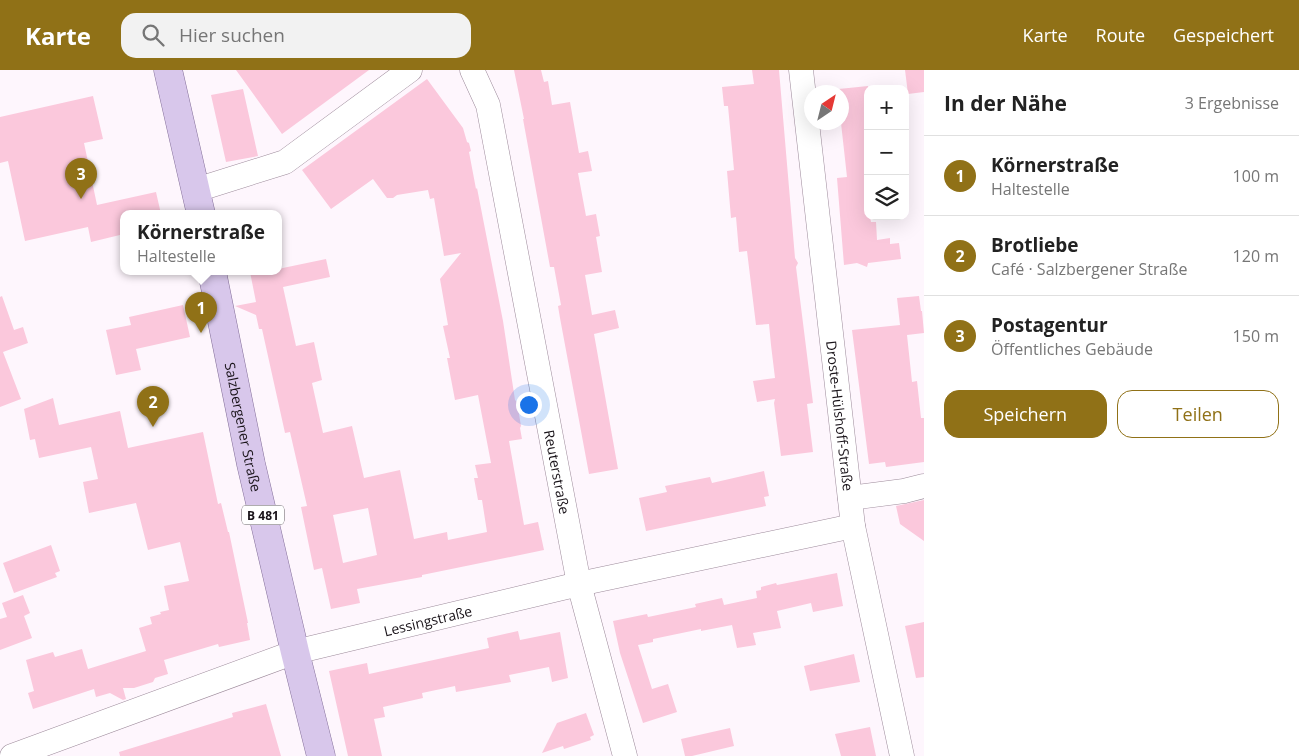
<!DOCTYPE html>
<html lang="de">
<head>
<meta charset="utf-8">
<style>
  body { margin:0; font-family:"Open Sans",sans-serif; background:#f2f2f2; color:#222 }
  .controls { position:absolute; right:15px; top:15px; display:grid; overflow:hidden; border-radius:10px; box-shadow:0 5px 20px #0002 }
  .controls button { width:45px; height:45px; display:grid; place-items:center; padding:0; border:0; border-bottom:1px solid #e0e0e0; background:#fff; color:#222; font:25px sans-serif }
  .compass { position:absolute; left:804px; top:15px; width:45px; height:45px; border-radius:50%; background:#fff; box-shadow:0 5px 20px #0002; rotate:35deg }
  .you { position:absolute; left:528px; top:334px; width:18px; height:18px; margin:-12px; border:4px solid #fff; border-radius:50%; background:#1a73e8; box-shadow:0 0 0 8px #1a73e833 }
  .badge { display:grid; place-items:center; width:32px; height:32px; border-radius:50%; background:#907117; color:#fff; font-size:16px; font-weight:700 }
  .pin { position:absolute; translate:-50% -41px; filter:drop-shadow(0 1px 2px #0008) }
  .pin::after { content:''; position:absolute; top:26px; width:18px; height:15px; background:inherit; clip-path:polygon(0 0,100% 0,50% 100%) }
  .popup { position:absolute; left:120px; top:140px; width:162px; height:65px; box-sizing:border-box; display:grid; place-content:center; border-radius:10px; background:#fff; filter:drop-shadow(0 1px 4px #0005); font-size:16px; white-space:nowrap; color:#767676 }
  .popup b { font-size:19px; color:#222 }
  .popup::after { content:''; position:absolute; left:50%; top:100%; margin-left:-10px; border:10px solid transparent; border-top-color:#fff }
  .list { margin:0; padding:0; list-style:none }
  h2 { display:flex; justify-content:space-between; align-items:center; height:65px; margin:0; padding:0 20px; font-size:21px }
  h2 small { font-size:16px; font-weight:400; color:#767676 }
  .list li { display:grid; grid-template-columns:32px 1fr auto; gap:15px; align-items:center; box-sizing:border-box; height:80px; padding:0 20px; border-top:1px solid #e0e0e0 }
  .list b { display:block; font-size:19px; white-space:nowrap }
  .list p { margin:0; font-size:16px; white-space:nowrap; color:#767676 }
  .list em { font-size:16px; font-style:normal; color:#767676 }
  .actions { display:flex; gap:10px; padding:15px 20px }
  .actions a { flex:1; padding:11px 0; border:1px solid #907117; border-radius:15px; text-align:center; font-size:18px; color:#907117 }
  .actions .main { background:#907117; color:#fff }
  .icon { flex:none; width:28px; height:28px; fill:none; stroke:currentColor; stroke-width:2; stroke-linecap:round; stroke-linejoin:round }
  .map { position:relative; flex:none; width:924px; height:686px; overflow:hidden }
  header { display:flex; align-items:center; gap:30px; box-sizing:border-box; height:70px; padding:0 25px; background:#907117; color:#fff }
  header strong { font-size:24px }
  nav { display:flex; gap:28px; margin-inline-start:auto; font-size:18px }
  .search { width:350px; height:45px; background:#f2f2f2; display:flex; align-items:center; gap:12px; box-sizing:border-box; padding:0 18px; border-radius:15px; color:#767676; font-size:19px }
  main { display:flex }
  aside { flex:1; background:#fff }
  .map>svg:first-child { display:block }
</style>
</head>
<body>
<header>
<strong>Karte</strong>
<div class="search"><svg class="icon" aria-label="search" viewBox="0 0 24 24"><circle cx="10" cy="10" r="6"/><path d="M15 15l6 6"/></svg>Hier suchen</div>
<nav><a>Karte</a><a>Route</a><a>Gespeichert</a></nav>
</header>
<main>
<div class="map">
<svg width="924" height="686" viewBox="0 0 924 686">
  <rect width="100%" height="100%" fill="#fef6fd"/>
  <path fill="#fbc8dc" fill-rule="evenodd" d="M236,0h133l-87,64z
    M514,0h27l3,12 4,-1 4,24 18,-3 9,51 9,-2 4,20 -14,2 8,43 10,-2 4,22 -4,1 6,35 -17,3 7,40 23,-5 4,18 -25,6 24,135 -29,5 -29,-156 -2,-12 3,-1 -7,-38h-4l-27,-148h1z
    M752,0h27l16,188 3,5 -2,4 17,136 -6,1 6,48 -32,4 -7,-53 1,-4 -18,3 -4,-21 22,-3 -4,-33 -2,-21 -13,1 -9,-74 -8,1 -3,-35 -5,1 -4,-47 7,-1 -6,-64h-4l-2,-19 32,-3z
    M905,0h19v22l-16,2z
    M427,9l36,49 4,14 2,1 2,8 -2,1 7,37 1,-1 26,133 12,79 2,2 4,24 -1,2 2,11 -13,2 15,84 14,-3 6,28 -122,25v2l-65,12 3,14 -29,6 -9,-41 -8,2 -13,-63 6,-1 -17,-74 -5,1 -23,-104h-3l-3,-14 -21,-9 21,-4 -6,-30h28v-3l48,-10 4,18 -47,10 13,59 18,-4 8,38 -10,3 11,50 29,-7 12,52 36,-8 14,69 33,-7 1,8 39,-8 -5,-32h-4l-4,-22h4l-3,-13 16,-2 -13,-68 -23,5 -8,-42h3l-7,-32 5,-1 -8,-46 21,-26 -17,3 -10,-58 -4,1 -2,-9 -31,5 -4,3h-6l-14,-19 -42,30 -29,-39zM368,438l9,47 -34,8 -10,-48z
    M868,16v130h2l1,6h5l1,18 13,-2v6l9,-1 2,16 -33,4 -1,4 -10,-4 -13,2 -7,-87 10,-1 -6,-54 -9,1v-2h10v-30h-13v-2z
    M243,19l15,67 -32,6 -15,-67z
    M93,26l10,43 -19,4 13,62 59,-13 5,22h-37v20l-33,8 -3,-15 -63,14 -17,-80 -8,2v-46z
    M2,226l12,34 9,-3 5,16 -25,9 18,47 -21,8v-110z
    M919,226l2,15h1l2,22 -17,2 5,47 5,-1 4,37h3v44l-38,5 -1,-5 -16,2 -17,-134 48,-5 -3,-27z
    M183,235l7,32 -54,12 5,21 -25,5 -10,-45 25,-5 -2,-8z
    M53,328l6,27 61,-14 8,37 75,-16 15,72 3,-1 7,29h1l19,91h-1l3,17 -31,7 -1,-3 -54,16 4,14 -13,4 -2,4 -19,6h-11l3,11 -3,1 -13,-7 -14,4 -2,-8 -61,20 -5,-16 6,-2 -8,-31 27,-8 2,5 27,-8 6,20 58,-18 -7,-23 13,-4 -2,-7 11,-3 -1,-2 9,-2 -5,-24 25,-5 -9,-39 -32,8 -12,-47 -47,10 -6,-31 15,-3 -7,-32 -52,11 -4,-19 -5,1 -6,-31z
    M764,401l5,25 -5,1 2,9 -120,25 -7,-33 28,-6 -2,-6 45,-9 2,6z
    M924,430v41l-24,-17 -4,-18z
    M51,475l9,26 -5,2 2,4 -43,16 -11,-30z
    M837,503l6,33 -30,6 -2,-9 -34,8 4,17 -28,5 3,12 -19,3 -5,-23 -31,6v-2l-48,10v3l-15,3 14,44 16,-5 9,28 -34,11 -23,-70 -7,-32 34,-7 1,3 48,-10 -1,-3 27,-6 2,7 33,-7 -1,-7 5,-1v-3l15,-4 1,2z
    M23,525l7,18 -6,3 8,22 -32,12v-31l7,-2 -5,-14z
    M924,552v55l-8,1 -11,-52z
    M518,561l2,9 40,-8 8,46 -16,4 -3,-15 -40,8 2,7 -55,10 -1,-6 -33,7 1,5 -40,9 2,10 -11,2 8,37h-34l-19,-85 38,-8 2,11 120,-26 -2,-10z
    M854,584l6,28 -50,9 -6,-25z
    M266,634l15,52h-161l-1,-4 114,-35 -1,-4z
    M586,643l8,22 -4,2 1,3 -27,9 -1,-3 -21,7 15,-30z
    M870,657l6,29h-35l-6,-22z
    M730,658l4,18 -42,10h-7l-4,-17z"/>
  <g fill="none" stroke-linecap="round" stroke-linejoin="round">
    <g stroke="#9d8b9b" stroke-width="25">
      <g id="minor">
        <path id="s1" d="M472,0l16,35 91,479 46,172"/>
        <path id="s2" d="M801,0l52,456 49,230"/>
        <path d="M196,120l89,-28 125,-92"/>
        <path d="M850,428l54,-7 20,-5"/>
        <path id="s3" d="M12,686l283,-104 284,-68 274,-58"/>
      </g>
    </g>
    <g stroke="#846f99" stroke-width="29">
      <g id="major">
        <path d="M168,0l33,144"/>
        <path id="s4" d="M212,202l39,192 44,188 26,104"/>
      </g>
    </g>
    <use href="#minor" stroke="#fff" stroke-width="24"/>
    <use href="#major" stroke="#d8c7eb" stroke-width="28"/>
  </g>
  <g text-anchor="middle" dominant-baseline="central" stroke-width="4.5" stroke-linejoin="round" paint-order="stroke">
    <rect fill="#fff" stroke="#5e5a5e" stroke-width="1" x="242" y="435.5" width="42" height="19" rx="4"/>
    <g font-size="12" font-weight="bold" fill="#191319">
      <text x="263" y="445">B 481</text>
    </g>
    <g font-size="14" fill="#191319" stroke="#fff">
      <text stroke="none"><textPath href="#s2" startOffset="348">Droste-Hülshoff-Straße</textPath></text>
      <text stroke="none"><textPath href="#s4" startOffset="158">Salzbergener Straße</textPath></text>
      <text stroke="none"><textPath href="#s1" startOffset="412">Reuterstraße</textPath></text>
      <text stroke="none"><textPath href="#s3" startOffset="438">Lessingstraße</textPath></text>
    </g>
  </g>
</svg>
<div class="controls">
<button>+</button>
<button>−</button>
<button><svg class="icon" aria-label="layers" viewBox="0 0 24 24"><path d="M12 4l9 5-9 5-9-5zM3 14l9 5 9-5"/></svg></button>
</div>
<svg class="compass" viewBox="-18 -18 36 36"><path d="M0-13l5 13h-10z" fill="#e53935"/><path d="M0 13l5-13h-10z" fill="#767676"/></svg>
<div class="you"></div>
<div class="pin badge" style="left:201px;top:263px">1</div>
<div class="popup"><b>Körnerstraße</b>Haltestelle</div>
<div class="pin badge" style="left:153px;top:357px">2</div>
<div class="pin badge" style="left:81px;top:129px">3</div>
</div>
<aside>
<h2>In der Nähe<small>3 Ergebnisse</small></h2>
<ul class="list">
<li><span class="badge">1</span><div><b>Körnerstraße</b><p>Haltestelle</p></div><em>100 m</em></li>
<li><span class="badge">2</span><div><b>Brotliebe</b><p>Café · Salzbergener Straße</p></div><em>120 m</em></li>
<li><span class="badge">3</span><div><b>Postagentur</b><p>Öffentliches Gebäude</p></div><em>150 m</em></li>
</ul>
<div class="actions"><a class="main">Speichern</a><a>Teilen</a></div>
</aside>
</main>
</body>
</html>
